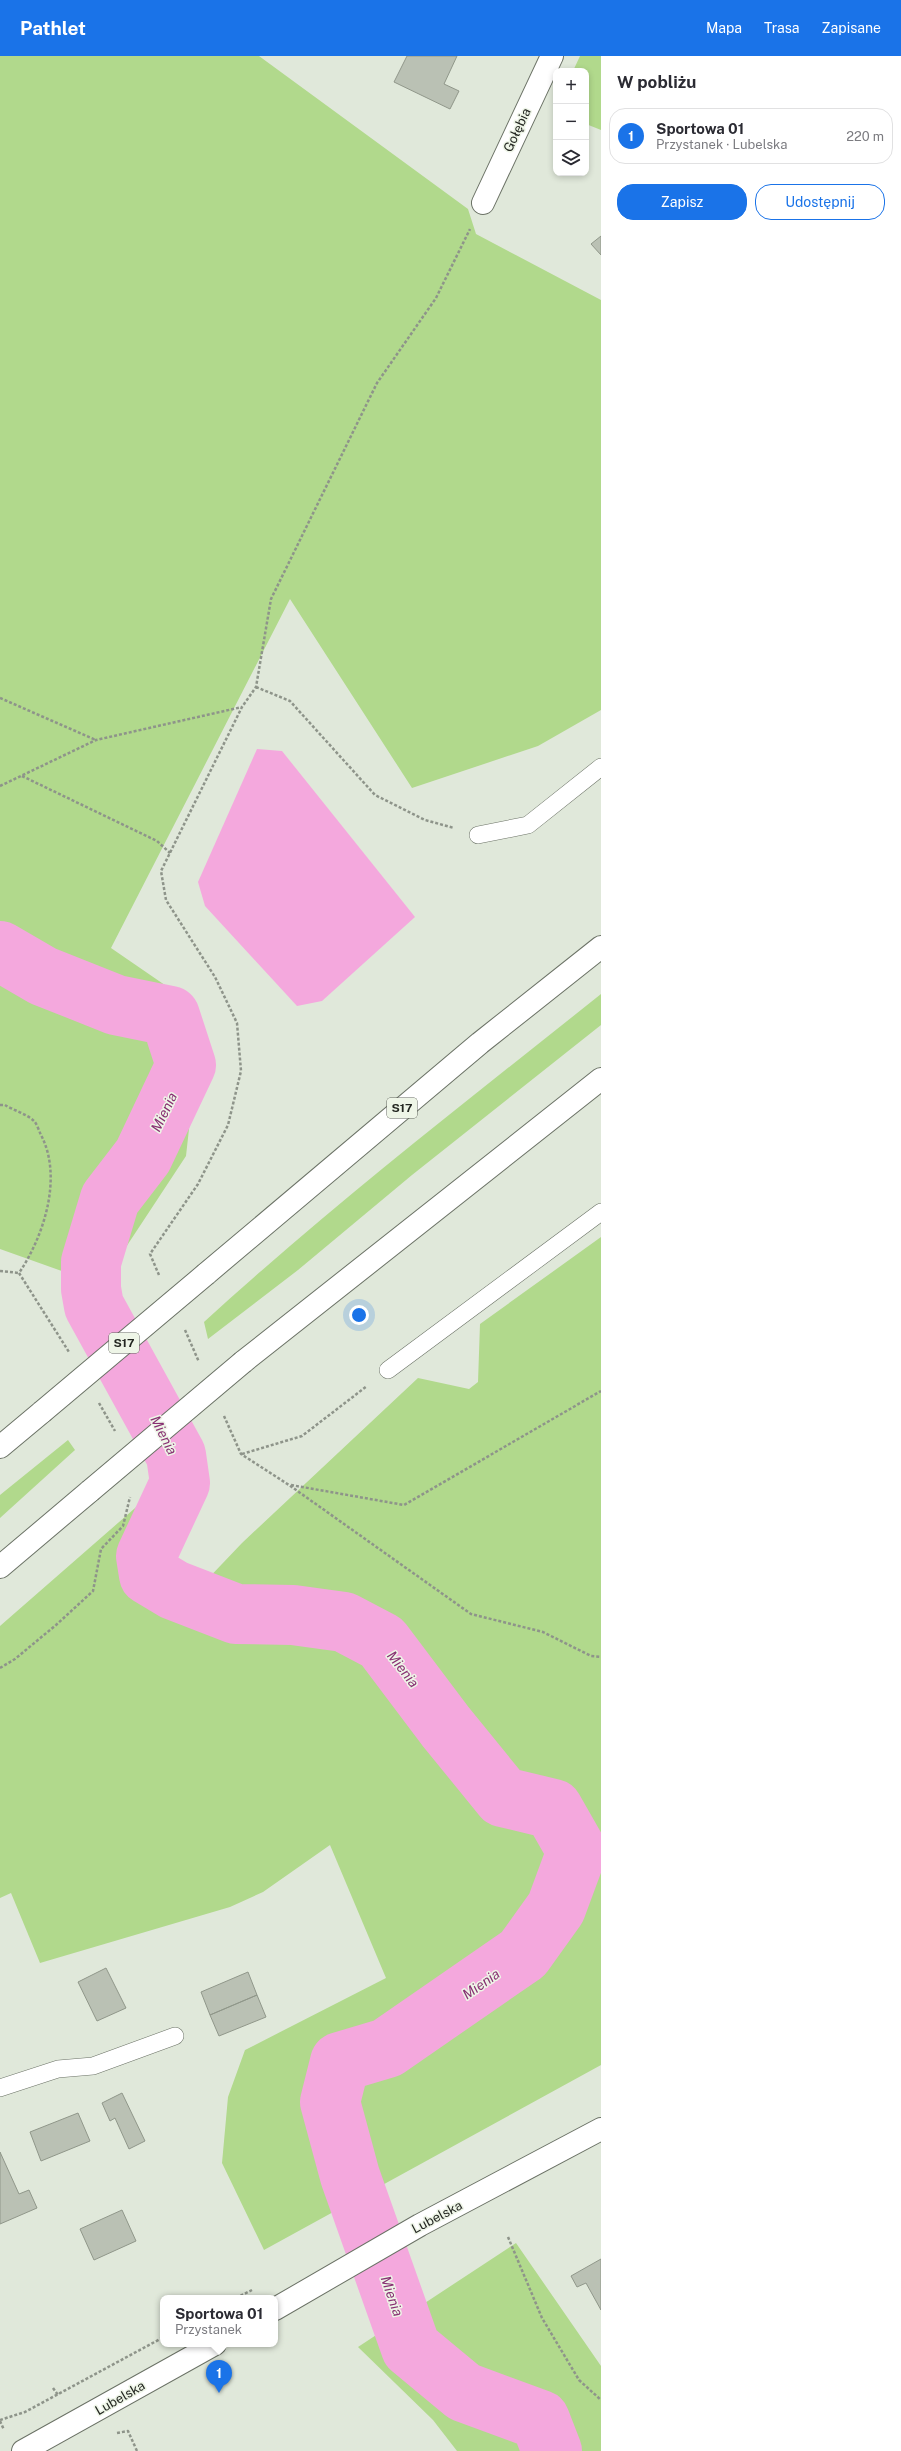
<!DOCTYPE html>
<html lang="pl">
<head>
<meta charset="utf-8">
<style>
  body { margin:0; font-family:"Public Sans",sans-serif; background:#f2f2f3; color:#2b2b33 }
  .controls { position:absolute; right:12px; top:12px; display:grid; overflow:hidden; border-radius:8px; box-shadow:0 2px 6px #0003 }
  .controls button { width:36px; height:36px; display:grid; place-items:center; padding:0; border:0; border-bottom:1px solid #e1e1e2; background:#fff; color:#2b2b33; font:20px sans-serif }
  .you { position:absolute; left:359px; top:1259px; width:14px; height:14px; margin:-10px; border:3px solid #fff; border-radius:50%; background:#1a73e8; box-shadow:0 0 0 6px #1a73e833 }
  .badge { display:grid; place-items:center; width:26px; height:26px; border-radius:50%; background:#1a73e8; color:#fff; font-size:13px; font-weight:700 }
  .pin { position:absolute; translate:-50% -33px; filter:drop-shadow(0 1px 2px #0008) }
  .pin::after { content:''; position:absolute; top:21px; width:14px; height:12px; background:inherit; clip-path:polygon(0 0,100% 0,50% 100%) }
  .popup { position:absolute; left:160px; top:2239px; width:118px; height:52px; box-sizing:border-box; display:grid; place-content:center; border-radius:8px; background:#fff; filter:drop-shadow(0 1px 3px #0005); font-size:13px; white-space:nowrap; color:#7c7c81 }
  .popup b { font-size:15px; color:#2b2b33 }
  .popup::after { content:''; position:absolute; left:50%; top:100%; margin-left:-8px; border:8px solid transparent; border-top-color:#fff }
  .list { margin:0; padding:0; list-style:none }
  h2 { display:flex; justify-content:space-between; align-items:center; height:52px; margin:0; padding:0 16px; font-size:17px }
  h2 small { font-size:13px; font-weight:400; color:#7c7c81 }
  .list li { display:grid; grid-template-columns:26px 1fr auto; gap:12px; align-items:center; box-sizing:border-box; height:56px; margin:0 8px 8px; padding:0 8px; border:1px solid #e1e1e2; border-radius:16px }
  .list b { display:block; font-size:15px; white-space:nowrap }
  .list p { margin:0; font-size:13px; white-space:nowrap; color:#7c7c81 }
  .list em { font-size:13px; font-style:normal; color:#7c7c81 }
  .actions { display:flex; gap:8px; padding:12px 16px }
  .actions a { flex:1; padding:9px 0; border:1px solid #1a73e8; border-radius:16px; text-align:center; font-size:14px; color:#1a73e8 }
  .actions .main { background:#1a73e8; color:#fff }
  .icon { flex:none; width:22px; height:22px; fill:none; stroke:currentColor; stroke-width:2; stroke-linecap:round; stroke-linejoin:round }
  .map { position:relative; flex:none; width:601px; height:2395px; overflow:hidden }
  header { display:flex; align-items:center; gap:24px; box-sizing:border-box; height:56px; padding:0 20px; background:#1a73e8; color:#fff }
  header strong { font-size:19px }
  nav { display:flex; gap:22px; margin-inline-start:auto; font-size:14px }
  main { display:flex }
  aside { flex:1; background:#fff }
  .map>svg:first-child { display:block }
</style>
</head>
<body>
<header>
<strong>Pathlet</strong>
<nav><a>Mapa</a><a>Trasa</a><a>Zapisane</a></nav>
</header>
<main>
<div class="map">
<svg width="601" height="2395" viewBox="0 0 601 2395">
  <rect width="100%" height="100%" fill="#e0e8da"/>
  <path fill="#b1d98c" d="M0,0h259l209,153 8,25 125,66v410l-63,36 -126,42 -122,-189 -179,349 64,44 24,47 -13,117 -85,129 -101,-36z
    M580,0h21v74l-15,-6v-53h-13z
    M601,938v31l-189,150 -114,95 -90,69 -4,-17c127,-116 263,-221 397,-328z
    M601,1181v828l-337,185 -42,-87 6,-66 17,-47 141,-72 -56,-133 -67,47 -33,15 -190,56 -29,-70 -11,5v-272l150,-131 -4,30 -6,18 -14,32 2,16 21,10 32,6 61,-64 176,-165 51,11 9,-7 2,-58z
    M68,1384l7,10 -75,68v-23z
    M516,2187l85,123v85h-144l-24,-31 -75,-73z"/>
  <path fill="#f4a8dd" d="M257,693l25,2 133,166 -93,84 -25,5 -92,-100 -7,-24z"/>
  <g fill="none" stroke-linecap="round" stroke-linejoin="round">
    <path stroke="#f4a8dd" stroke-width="60" d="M0,895l43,25 73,29 54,11 16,49 -43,91 -33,43 -19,63v27l3,17 82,149 4,28 -34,73 3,19 25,15 62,24 57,1 51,7 38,20 64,85 57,70 50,12 24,42 -21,57 -33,46 -136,94 -47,14 -10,40 20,74 61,172 53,44 76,28 12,31"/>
  </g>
  <path fill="#bac1b4" stroke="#90978a" d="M407,0h50l-13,28 15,7 -9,18 -56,-27z
    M601,180v19l-10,-11z
    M106,1912l20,40 -29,13 -19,-39z
    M248,1916l9,23 -47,20 -9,-23z
    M257,1939l9,22 -47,19 -9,-21z
    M122,2037l23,48 -16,8 -14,-31 -5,3 -8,-18z
    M78,2057l12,28 -49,20 -11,-29z
    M0,2096l19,42 10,-4 8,18 -37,16z
    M122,2154l14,31 -42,19 -14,-31z
    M601,2203v51l-15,-27 -9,4 -6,-11z"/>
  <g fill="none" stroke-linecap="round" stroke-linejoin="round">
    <g stroke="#6b7266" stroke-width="18">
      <path id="lane" d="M478,779l50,-10 73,-58
        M388,1314l213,-158
        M0,2032l58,-19 35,-3 82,-30"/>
    </g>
    <g stroke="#6b7266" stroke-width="24">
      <path id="street" d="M483,147l69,-147"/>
    </g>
    <g stroke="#6b7266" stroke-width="24">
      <path id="secondary" d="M275,2253l145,-84 181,-96
        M23,2395l192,-107"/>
    </g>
    <g stroke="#6b7266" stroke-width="24">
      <path id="highway" d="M206,1218l274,-231 121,-96
        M243,1306l358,-283
        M0,1391l42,-35
        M0,1511l90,-76"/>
    </g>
    <path stroke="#8e948a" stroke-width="2.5" stroke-dasharray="3 2" stroke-linecap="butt" d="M256,631l34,14 85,94 50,25 29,8
      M0,642l96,42
      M22,720l135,65 13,12
      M0,730l96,-46 146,-33
      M0,1049h5c8,5 22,9 29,16 3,3 5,10 7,14 22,42 3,101 -22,138
      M0,1215l19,2
      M19,1217l50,79
      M159,1219l-9,-21 48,-70 30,-59 13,-54 -4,-48 -22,-46 -49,-77 -5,-29 81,-164 14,-20 15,-88 106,-216 59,-85 34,-69
      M185,1274l14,32
      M99,1347l16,28
      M224,1360l17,38 48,31 182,129 72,18 48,24 10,1
      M242,1398l60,-18 65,-50
      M291,1429l113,20 197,-114
      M0,1612l15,-9 41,-34 37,-34 8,-42 22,-23 7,-29
      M508,2181l34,81 37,62 22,20
      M236,2242l16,-8
      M53,2332l5,7
      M0,2364l25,-8 137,-74
      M0,2365l4,9
      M117,2377l11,-2 9,20"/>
    <use href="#lane" stroke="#fff" stroke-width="17"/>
    <use href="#street" stroke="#fff" stroke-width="22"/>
    <use href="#secondary" stroke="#fff" stroke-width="22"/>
    <use href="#highway" stroke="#fff" stroke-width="22"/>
    <g stroke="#6b7266" stroke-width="24" stroke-linecap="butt">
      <path id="highway-bridge" d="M42,1356l164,-138
        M90,1435l153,-129"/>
    </g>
    <use href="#highway-bridge" stroke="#fff" stroke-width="22"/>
  </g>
  <g text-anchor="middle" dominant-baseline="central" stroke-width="3" stroke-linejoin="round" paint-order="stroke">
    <g fill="#eef5e7" stroke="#60645c" stroke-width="1">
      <rect x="387" y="1042" width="30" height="20" rx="3"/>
      <rect x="109" y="1277" width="30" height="20" rx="3"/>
    </g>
    <g font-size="12" font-weight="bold" fill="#232621">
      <text x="402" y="1052">S17</text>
      <text x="124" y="1287">S17</text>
    </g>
    <g font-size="13" fill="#232621" stroke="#eef5e7">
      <text transform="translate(517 74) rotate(-65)">Gołębia</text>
      <text transform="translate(437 2161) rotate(-28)">Lubelska</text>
      <text transform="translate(120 2342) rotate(-30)">Lubelska</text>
    </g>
    <g font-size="14" font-style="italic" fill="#883173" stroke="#eef5e7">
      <text transform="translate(164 1056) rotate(-64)">Mienia</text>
      <text transform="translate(164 1379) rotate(63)">Mienia</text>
      <text transform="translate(403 1613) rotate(52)">Mienia</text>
      <text transform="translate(481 1928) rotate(-35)">Mienia</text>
      <text transform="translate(392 2240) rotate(71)">Mienia</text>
    </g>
  </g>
</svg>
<div class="controls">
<button>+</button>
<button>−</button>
<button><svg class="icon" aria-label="layers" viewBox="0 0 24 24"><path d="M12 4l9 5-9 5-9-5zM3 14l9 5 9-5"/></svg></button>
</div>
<div class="you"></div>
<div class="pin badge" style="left:219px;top:2337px">1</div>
<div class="popup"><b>Sportowa 01</b>Przystanek</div>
</div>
<aside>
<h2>W pobliżu<small></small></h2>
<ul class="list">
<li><span class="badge">1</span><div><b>Sportowa 01</b><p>Przystanek · Lubelska</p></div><em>220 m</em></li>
</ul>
<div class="actions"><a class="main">Zapisz</a><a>Udostępnij</a></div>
</aside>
</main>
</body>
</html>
